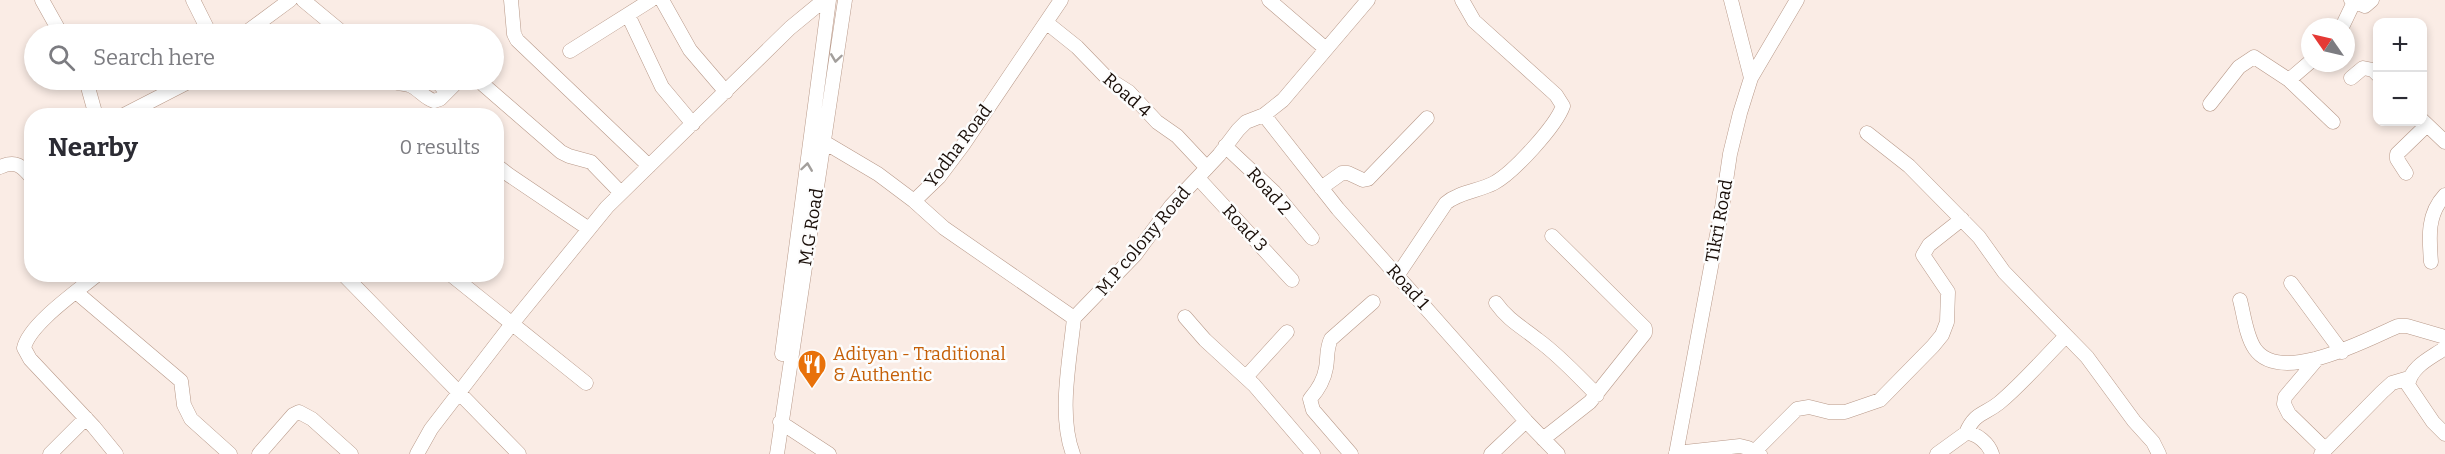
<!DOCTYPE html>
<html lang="en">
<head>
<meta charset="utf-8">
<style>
  body { margin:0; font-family:Bitter,serif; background:#f7f7f7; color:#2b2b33 }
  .controls { position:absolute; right:18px; top:18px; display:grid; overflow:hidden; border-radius:12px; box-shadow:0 3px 9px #0003 }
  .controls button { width:54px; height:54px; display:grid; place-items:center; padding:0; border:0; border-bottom:2px solid #e1e1e2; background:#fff; color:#2b2b33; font:30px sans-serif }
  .compass { position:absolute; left:2301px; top:18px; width:54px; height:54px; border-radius:50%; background:#fff; box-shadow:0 3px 9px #0003; rotate:304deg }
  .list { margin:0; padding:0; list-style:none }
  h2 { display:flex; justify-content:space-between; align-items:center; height:78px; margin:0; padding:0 24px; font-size:26px }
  h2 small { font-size:20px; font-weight:400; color:#7c7c81 }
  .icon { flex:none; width:33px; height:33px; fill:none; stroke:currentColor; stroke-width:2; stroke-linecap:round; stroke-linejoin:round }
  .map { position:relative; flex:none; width:2445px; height:454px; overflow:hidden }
  .search { position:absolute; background:#fff; box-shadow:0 3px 9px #0003; left:24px; top:24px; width:480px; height:66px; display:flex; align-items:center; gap:15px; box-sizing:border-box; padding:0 21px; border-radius:33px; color:#7c7c81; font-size:22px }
  .panel { position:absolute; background:#fff; box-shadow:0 3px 9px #0003; left:24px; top:108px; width:480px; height:174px; border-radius:24px }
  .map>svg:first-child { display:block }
</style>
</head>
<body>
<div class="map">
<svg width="2445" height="454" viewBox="0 0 2445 454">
  <rect width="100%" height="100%" fill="#faece5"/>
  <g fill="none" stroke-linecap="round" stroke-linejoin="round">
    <g stroke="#b89989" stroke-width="15">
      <path id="minor" d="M42,0l19,34
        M193,0l17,34
        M303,0l41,34
        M511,0l3,34 3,6 132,126
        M662,0l28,50 36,42
        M1269,0l57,49
        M1731,0l20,78
        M2351,0l14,6 7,-6
        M628,15l34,72 31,37
        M1047,23l30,24 30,31 22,14 28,30 20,14 30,32
        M2342,27l12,-25
        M244,34l46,-34
        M570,51l81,-51
        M2351,78l12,-10 10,2 5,5
        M86,80l10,36
        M391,80c7,5 11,3 18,5 9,3 15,13 25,16l6,-2 19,-19
        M435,80l12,12
        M478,80l83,72 8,4 22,6 30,31
        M2289,80l44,42
        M2210,104l29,-37 15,-10 35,23 21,-18
        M1264,115l74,94 188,212 32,33
        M122,116l70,-36
        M2422,120l23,22
        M1867,133l42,33 70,71 25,35 83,85 47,64 19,21 6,12
        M824,142l54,32 36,27 25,-24 24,-32 98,-145
        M1225,146l49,46 38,46
        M496,165l13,10 80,54
        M0,167c16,-7 22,-1 32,11
        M2406,173l-9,-14v-5l30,-29
        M1198,178l94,102
        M1321,188l21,-15h6l15,7 5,-1 59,-61
        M914,201l30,27 130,90 61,-63 36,-49 48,-51 19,-25 8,-8 18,-7 19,-15 85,-100
        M2431,262c-2,-25 -4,-48 14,-67
        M98,274c-19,16 -69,50 -74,74l6,11 64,68 22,27
        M343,274l176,180
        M450,274l136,109
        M1397,276l49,-73c13,-11 33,-12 48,-20 19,-10 62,-57 69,-77l-7,-11 -82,-74 -12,-21
        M2291,283l51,69
        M76,292l105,89 3,24 7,14 39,35
        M2240,300c4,15 6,36 15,49 26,37 113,-10 143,-23h9l38,11
        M1496,303c12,17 26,24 42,37 22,16 40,36 59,55
        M1185,317l20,23 49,45 59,69
        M2445,348c-14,10 -34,18 -37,37l25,37 12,12
        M782,354l47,-354
        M2318,358l-33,39 -1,7 5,10 36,35
        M1246,377l41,-45
        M780,422l49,32
        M1966,433c9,-21 18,-18 33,-30 24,-20 45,-45 67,-67
        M1543,439l47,-37 55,-69v-5l-93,-92
        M1755,451l42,-42 12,-2 20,5h16l35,-12 53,-54 9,-11 5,-13 1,-30 -25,-37 6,-10 33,-26
        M1676,453l64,-7 8,2 12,6
        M50,454l36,-36
        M259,454l34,-39 6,-3 13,7 39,35
        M417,454l14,-25 80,-104 96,-118 183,-179 34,-28
        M777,454l68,-454
        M1073,454c-15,-39 -3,-95 1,-136
        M1351,454l-38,-44 -3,-11c7,-8 14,-19 16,-31 2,-10 0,-19 5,-29l42,-37
        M1491,454l35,-33
        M1676,454l46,-246 8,-54 10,-41 11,-35 46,-78
        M1937,454l29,-21c11,0 23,11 26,21
        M2321,454l61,-62 10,-9 17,-5"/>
    </g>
    <use href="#minor" stroke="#fff" stroke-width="14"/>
  </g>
  <defs><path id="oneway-chevron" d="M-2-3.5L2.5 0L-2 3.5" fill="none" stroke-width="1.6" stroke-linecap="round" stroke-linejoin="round" transform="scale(1.5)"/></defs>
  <g stroke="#a39f9c">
    <use href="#oneway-chevron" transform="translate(836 58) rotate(98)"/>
    <use href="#oneway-chevron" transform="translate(807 167) rotate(-82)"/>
  </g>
  <defs>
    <g id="restaurant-pin" transform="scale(1.5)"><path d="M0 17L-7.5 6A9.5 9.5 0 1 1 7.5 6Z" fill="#e8710a" stroke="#fdfdfd"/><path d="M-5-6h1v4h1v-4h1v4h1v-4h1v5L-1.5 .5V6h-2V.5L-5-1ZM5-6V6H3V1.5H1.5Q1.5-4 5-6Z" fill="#fff"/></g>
  </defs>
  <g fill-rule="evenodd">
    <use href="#restaurant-pin" x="812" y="364"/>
  </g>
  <g text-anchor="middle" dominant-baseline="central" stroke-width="5" stroke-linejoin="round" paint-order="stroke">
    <g font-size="18" fill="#190e08" stroke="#fdfdfd">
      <text transform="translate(1127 95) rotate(41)">Road 4</text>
      <text transform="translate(958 146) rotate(-53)">Yodha Road</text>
      <text transform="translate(1269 191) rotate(48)">Road 2</text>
      <text transform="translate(1719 221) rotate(-80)">Tikri Road</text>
      <text transform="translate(811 227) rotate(-81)">M.G Road</text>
      <text transform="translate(1245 228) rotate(47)">Road 3</text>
      <text transform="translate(1143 241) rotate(-50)">M.P colony Road</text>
      <text transform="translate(1408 287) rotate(48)">Road 1</text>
    </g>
    <g font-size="18" fill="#c56008" stroke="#fdfdfd" text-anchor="start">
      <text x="833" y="354">Adityan - Traditional<tspan x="833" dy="21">&amp; Authentic</tspan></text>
    </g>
  </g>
</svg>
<div class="controls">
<button>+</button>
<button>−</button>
</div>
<svg class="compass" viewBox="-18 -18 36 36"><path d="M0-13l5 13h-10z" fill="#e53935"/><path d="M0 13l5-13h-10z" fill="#7c7c81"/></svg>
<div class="search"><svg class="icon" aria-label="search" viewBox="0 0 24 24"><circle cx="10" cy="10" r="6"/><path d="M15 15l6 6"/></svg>Search here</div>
<section class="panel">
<h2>Nearby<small>0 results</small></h2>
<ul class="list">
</ul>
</section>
</div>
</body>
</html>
